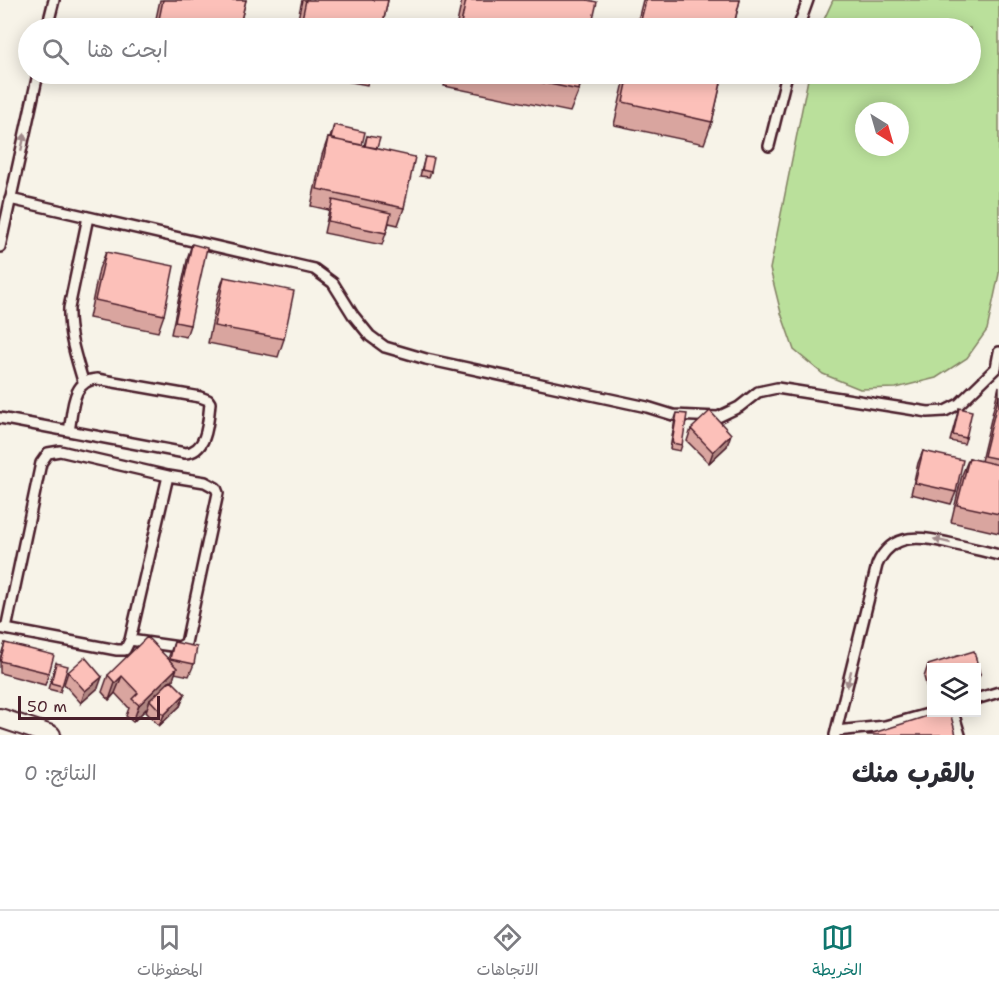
<!DOCTYPE html>
<html lang="ar">
<head>
<meta charset="utf-8">
<style>
  body { margin:0; font-family:"Shantell Sans","Playpen Sans Arabic",sans-serif; background:#f2f2f3; color:#2b2b33; direction:rtl }
  .controls { position:absolute; right:18px; bottom:18px; display:grid; overflow:hidden; border-radius:0px; box-shadow:0 3px 15px #0003 }
  .controls button { width:54px; height:54px; display:grid; place-items:center; padding:0; border:0; border-bottom:2px solid #e1e1e2; background:#fff; color:#2b2b33; font:30px sans-serif }
  .compass { position:absolute; left:855px; top:102px; width:54px; height:54px; border-radius:50%; background:#fff; box-shadow:0 3px 15px #0003; rotate:143deg }
  .scale { position:absolute; left:18px; bottom:15px; width:142px; box-sizing:border-box; padding-left:6px; border:3px solid #4a1f2b; border-top:0; font-size:16px; line-height:21px; white-space:nowrap; color:#4a1f2b; -webkit-text-stroke:4px #f7f3e8; paint-order:stroke }
  .list { margin:0; padding:0; list-style:none }
  h2 { display:flex; justify-content:space-between; align-items:center; height:78px; margin:0; padding:0 24px; font-size:26px }
  h2 small { font-size:20px; font-weight:400; color:#7c7c81 }
  .icon { flex:none; width:33px; height:33px; fill:none; stroke:currentColor; stroke-width:2; stroke-linecap:round; stroke-linejoin:round }
  .map { position:relative; flex:none; width:999px; height:735px; overflow:hidden; direction:ltr }
  .search { position:absolute; background:#fff; box-shadow:0 3px 15px #0003; left:18px; right:18px; top:18px; height:66px; display:flex; align-items:center; gap:15px; box-sizing:border-box; padding:0 21px; border-radius:33px; color:#7c7c81; font-size:22px }
  .sheet { height:174px; background:#fff }
  nav { display:flex; justify-content:space-around; align-items:center; box-sizing:border-box; height:84px; border-top:2px solid #e1e1e2; background:#fff; font-size:16px; color:#7c7c81 }
  nav a { display:grid; justify-items:center; gap:3px }
  nav .on { color:#0f766e }
  .map>svg:first-child { display:block }
</style>
</head>
<body>
<div class="map">
<svg width="999" height="735" viewBox="0 0 999 735">
  <rect width="100%" height="100%" fill="#f7f3e8"/>
  <filter id="ink" filterUnits="userSpaceOnUse"><feTurbulence type="fractalNoise" baseFrequency=".0167" numOctaves="2"/><feDisplacementMap in="SourceGraphic" scale="12" xChannelSelector="R" yChannelSelector="G"/><feConvolveMatrix kernelMatrix="1 2 1 2 8 2 1 2 1" color-interpolation-filters="sRGB"/></filter>
  <g filter="url(#ink)">
    <path fill="#bae09b" stroke="#828063" stroke-width="1.5" fill-rule="evenodd" d="M833,0h166v274l-12,56 -20,28 -31,20 -40,10 -36,1 -37,-15 -29,-24 -13,-37 -11,-44 39,-195h161v-46h-150zM864,111h36v36h-36z"/>
    <g fill="none" stroke-linecap="round" stroke-linejoin="round">
      <g stroke="#4a1f2b" stroke-width="14">
        <path id="lane" d="M47,28l7,-28
          M798,28l10,-28
          M769,146l18,-72
          M10,199l304,70 19,14 20,32 17,21 15,11 41,12 221,48 26,8 45,2 21,-10 19,-15 19,-4 151,24 17,-1 14,-7 37,-36 3,-16
          M0,247l38,-173
          M83,381c-7,-24 -15,-47 -14,-73l19,-91
          M0,418l185,35c23,-1 23,-32 25,-50l-2,-3 -8,-3 -103,-18c-26,1 -24,33 -28,52
          M0,628l117,22h8l5,-10 38,-164
          M6,629l35,-166 7,-10 12,-2 108,25 37,6 11,6 2,5 -32,150 -7,4 -49,-7
          M976,699l23,-7
          M953,712l7,23
          M836,731l49,-5 50,-14
          M835,735l42,-170c15,-35 46,-28 76,-21 16,4 31,7 46,11"/>
      </g>
      <g stroke="#4a1f2b" stroke-width="22">
        <path id="street" d="M0,718l51,17"/>
      </g>
      <use href="#lane" stroke="#f7f3e8" stroke-width="9"/>
      <use href="#street" stroke="#f7f3e8" stroke-width="18"/>
    </g>
    <path fill="#d9a59f" stroke="#4a1f2b" stroke-width="1.5" d="M160,0h86l-7,28h-85z
      M302,0h86l-6,28h-86z
      M462,0h125l4,28h-135z
      M643,0h97l-7,28h-97z
      M309,74h62l-4,11z
      M447,74h135l-3,16 -9,22 -126,-26z
      M626,74h97l-11,48 -8,22 -90,-19z
      M334,125l28,20 2,1 3,-10 10,12 27,60 -6,17 -9,-2 -3,10 -4,12 -58,-12 5,-23 -18,-4 11,-51 6,-17h2z
      M425,157l6,15 -2,5 -9,-1z
      M192,244l-2,81 -4,12 -15,-3 17,-78z
      M106,252l58,63 -6,17 -69,-14 10,-49z
      M224,277l60,62 -6,18 -70,-14 10,-49z
      M999,386v147l-48,-11 11,-47 7,-17 12,3z
      M959,408l7,30 -2,6 -14,-3z
      M677,413l5,32 -2,6 -10,-2 5,-30z
      M691,429l36,17 -18,17 -22,-22z
      M923,451l33,41 -5,12 -40,-10 7,-31z
      M174,642l20,22 -5,12 -14,-3 -3,9 13,12 -5,12 -21,20 -13,-14 1,-4 -14,14 -7,-6 3,-8 -14,-15 -6,7 -7,-8 6,-17 60,-16z
      M5,643l44,30 -4,12 -45,-12v-15z
      M56,663l6,23 -2,6 -12,-3z
      M928,665l4,3v31h-2l-6,-22z
      M68,672l30,16 -17,15 -17,-19z"/>
    <path fill="#b08682" stroke="#4a1f2b" stroke-width="1.5" d="M731,434l-4,12 -18,17 4,-11z
      M177,668l-6,17 -21,15 -3,8 -14,14 6,-17z
      M980,674l-4,10v-9z
      M122,676l-7,17 -6,7 6,-17z
      M102,677l-4,11 -17,15 4,-12z
      M185,694l-5,12 -21,20 5,-11z"/>
    <path fill="#fcc0b9" stroke="#4a1f2b" stroke-width="1.5" d="M163,0h83l-7,28h-60l-21,-4z
      M306,0h82l-6,28h-82z
      M466,0h121l10,2 -6,26h-131z
      M646,0h94l-7,28h-94z
      M501,74h81l-3,16z
      M629,74h94l-11,48 -89,-20z
      M334,125l31,7 -3,13 -31,-6z
      M367,136l13,2 -3,10 -12,-2z
      M328,138l87,19 -11,51 -87,-19z
      M425,157l9,1 -3,14 -9,-2z
      M333,200l58,13 -5,20 -58,-12z
      M192,244l15,4 -17,77 -15,-3z
      M106,252l68,14 -10,49 -69,-15z
      M224,277l70,14 -10,48 -70,-13z
      M999,395v64l-15,-3z
      M959,408l13,3 -6,27 -13,-3z
      M710,411l21,23 -18,18 -22,-23z
      M677,413l10,1 -5,31 -10,-2z
      M923,451l40,9 -7,32 -41,-9z
      M969,458l30,7v49l-42,-9z
      M147,637l30,31 -38,37 -7,-6 6,-6 -16,-17 -7,7 -7,-8z
      M174,642l23,5 -3,17 -24,-5z
      M5,643l49,12 -5,18 -49,-12z
      M974,651l6,23 -4,1v-7h-44v8l-4,-11z
      M85,657l17,20 -17,14 -17,-19z
      M56,663l12,3 -6,20 -11,-3z
      M171,680l14,14 -21,21 -14,-15z
      M940,712h10l6,23h-89z"/>
    <defs><path id="oneway-solid" d="M-6-.8H1V-3.2L6.5 0L1 3.2V.8H-6Z" transform="scale(1.5)"/></defs>
    <g fill="#a0898a">
      <use href="#oneway-solid" transform="translate(23 142) rotate(-78)"/>
      <use href="#oneway-solid" transform="translate(942 541) rotate(-167)"/>
      <use href="#oneway-solid" transform="translate(849 679) rotate(104)"/>
    </g>
  </g>
</svg>
<div class="controls">
<button><svg class="icon" aria-label="layers" viewBox="0 0 24 24"><path d="M12 4l9 5-9 5-9-5zM3 14l9 5 9-5"/></svg></button>
</div>
<svg class="compass" viewBox="-18 -18 36 36"><path d="M0-13l5 13h-10z" fill="#e53935"/><path d="M0 13l5-13h-10z" fill="#7c7c81"/></svg>
<div class="scale">50 m</div>
<div class="search"><svg class="icon" aria-label="search" viewBox="0 0 24 24"><circle cx="10" cy="10" r="6"/><path d="M15 15l6 6"/></svg>ابحث هنا</div>
</div>
<section class="sheet">
<h2>بالقرب منك<small>النتائج: 0</small></h2>
<ul class="list">
</ul>
</section>
<nav>
<a class="on"><svg class="icon" aria-label="map" viewBox="0 0 24 24"><path d="M3 6l6-2 6 2 6-2v14l-6 2-6-2-6 2zM9 4v14M15 6v14"/></svg>الخريطة</a>
<a><svg class="icon" aria-label="directions" viewBox="0 0 24 24"><path d="M12 3l9 9-9 9-9-9zM9 14v-3h6M13 9l2 2-2 2"/></svg>الاتجاهات</a>
<a><svg class="icon" aria-label="saved" viewBox="0 0 24 24"><path d="M7 4h10v16l-5-4-5 4z"/></svg>المحفوظات</a>
</nav>
</body>
</html>
